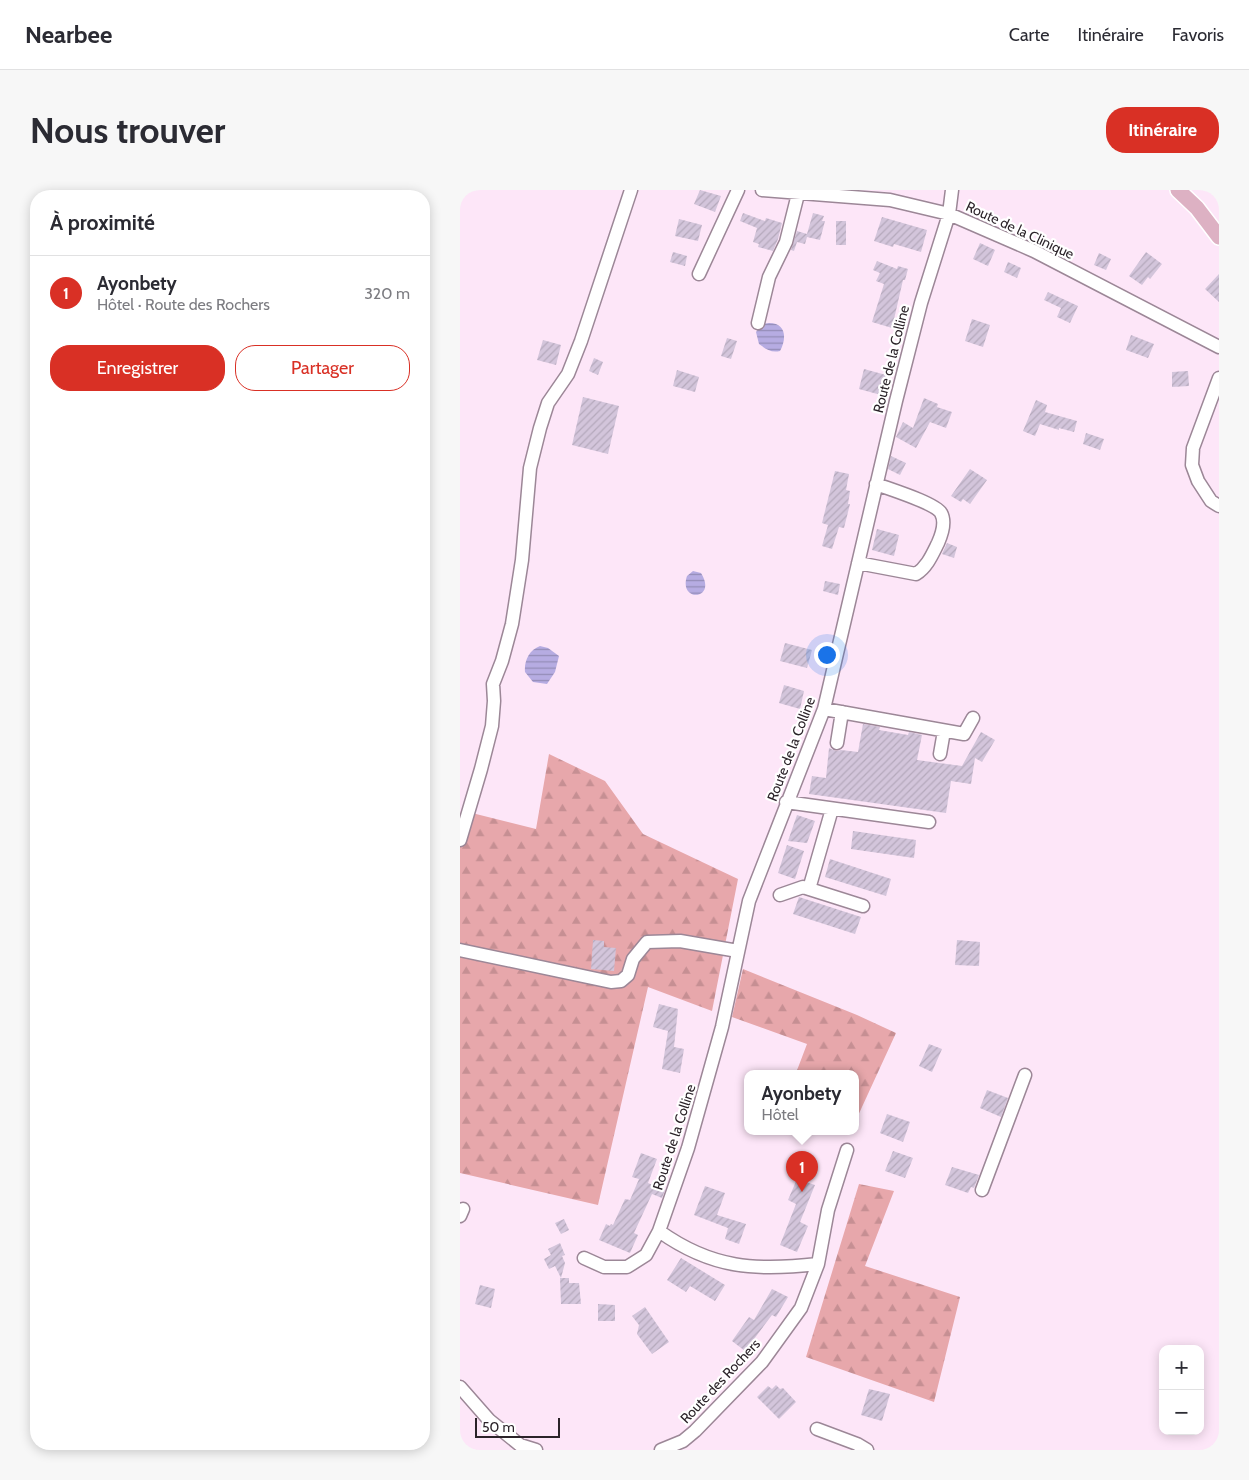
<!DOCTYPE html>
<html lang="fr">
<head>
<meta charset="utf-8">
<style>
  body { margin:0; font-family:Cabin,sans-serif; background:#f7f7f7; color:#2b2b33 }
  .controls { position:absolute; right:15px; bottom:15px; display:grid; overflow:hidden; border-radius:10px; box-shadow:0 2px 12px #0003 }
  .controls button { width:45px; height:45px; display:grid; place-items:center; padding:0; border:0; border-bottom:1px solid #e1e1e2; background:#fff; color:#2b2b33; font:25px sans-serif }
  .scale { position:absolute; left:15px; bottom:12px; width:85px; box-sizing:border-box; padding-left:5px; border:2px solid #2b2329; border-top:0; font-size:14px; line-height:18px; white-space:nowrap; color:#2b2329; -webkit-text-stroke:4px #fff; paint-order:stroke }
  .you { position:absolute; left:366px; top:464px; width:18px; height:18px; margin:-12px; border:4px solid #fff; border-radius:50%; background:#1a73e8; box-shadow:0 0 0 8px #1a73e833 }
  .badge { display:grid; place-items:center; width:32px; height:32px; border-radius:50%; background:#d93025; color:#fff; font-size:16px; font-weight:700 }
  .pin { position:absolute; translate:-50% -41px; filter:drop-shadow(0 1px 2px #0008) }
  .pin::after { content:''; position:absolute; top:26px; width:18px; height:15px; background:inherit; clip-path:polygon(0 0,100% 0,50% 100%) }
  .popup { position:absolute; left:284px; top:880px; width:115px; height:65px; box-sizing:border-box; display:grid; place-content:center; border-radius:10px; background:#fff; filter:drop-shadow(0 1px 4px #0005); font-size:16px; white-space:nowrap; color:#7c7c81 }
  .popup b { font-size:19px; color:#2b2b33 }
  .popup::after { content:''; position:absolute; left:50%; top:100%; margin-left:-10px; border:10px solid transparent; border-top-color:#fff }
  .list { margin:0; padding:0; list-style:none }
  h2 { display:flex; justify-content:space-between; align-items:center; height:65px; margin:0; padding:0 20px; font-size:21px }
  h2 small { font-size:16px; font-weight:400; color:#7c7c81 }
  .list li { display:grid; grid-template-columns:32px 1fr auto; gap:15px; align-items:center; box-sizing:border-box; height:75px; padding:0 20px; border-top:1px solid #e1e1e2 }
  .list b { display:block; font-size:19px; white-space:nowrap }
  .list p { margin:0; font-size:16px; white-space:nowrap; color:#7c7c81 }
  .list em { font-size:16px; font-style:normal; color:#7c7c81 }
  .actions { display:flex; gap:10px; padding:15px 20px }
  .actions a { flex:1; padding:11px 0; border:1px solid #d93025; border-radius:20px; text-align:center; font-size:18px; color:#d93025 }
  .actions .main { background:#d93025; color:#fff }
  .map { position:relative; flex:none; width:759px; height:1260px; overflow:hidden; border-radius:20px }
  header { display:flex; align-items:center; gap:30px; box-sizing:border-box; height:70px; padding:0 25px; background:#fff; border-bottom:1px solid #e1e1e2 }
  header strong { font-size:24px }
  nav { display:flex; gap:28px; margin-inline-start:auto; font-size:18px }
  .intro { display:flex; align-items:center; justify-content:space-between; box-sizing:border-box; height:120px; padding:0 30px }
  h1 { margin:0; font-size:35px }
  .button { padding:12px 22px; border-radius:20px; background:#d93025; color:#fff; font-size:18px; font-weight:700 }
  main { display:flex; gap:30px; padding:0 30px }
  aside { flex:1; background:#fff; border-radius:20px; box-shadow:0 2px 12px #0003 }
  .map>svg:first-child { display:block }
</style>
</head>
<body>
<header>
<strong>Nearbee</strong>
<nav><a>Carte</a><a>Itinéraire</a><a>Favoris</a></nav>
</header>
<div class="intro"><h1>Nous trouver</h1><a class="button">Itinéraire</a></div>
<main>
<aside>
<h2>À proximité<small></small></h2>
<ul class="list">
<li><span class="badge">1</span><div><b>Ayonbety</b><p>Hôtel · Route des Rochers</p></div><em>320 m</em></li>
</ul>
<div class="actions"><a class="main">Enregistrer</a><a>Partager</a></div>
</aside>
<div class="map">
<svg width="759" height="1260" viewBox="0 0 759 1260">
  <defs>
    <pattern id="forest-firs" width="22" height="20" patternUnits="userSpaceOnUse" patternTransform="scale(1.25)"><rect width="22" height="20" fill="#e7a7ab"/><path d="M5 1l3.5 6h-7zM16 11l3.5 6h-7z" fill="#c68f93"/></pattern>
    <pattern id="water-rules" width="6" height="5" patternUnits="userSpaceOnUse" patternTransform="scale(1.25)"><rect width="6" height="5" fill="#b6ace2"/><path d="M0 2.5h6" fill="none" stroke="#948cb7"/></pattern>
    <pattern id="building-hatch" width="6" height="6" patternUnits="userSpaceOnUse" patternTransform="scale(1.25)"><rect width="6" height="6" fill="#d3c5db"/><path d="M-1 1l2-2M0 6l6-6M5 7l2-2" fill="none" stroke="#b5a9bc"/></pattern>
  </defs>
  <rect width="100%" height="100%" fill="#fde6f8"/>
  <path fill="url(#forest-firs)" d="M89,564l56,27 38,53 95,45 -26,132 -64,-24 -50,218 -138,-32v-345l4,-17 72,18z
    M283,779l114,46 39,18 -40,87v-47h-60l11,-29 -75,-27z
    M399,994l35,7 -29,75 95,31 -26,105 -128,-45z"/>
  <path fill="url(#water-rules)" d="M309,133c17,0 18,15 11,28 -9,2 -14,-2 -21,-7l-3,-12 6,-8z
    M233,381l8,2c17,27 -23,30 -14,3z
    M80,456l8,2 11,8 -4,16 -8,12 -14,-2 -8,-10c-1,-11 4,-22 15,-26z"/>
  <path fill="url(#building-hatch)" d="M240,0l21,6 -6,16 -21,-8z
    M283,23l22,8 1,-3 16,5 -4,16 -5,12 -15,-4 1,-3 -6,-2 4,-14 -17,-7z
    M353,23l11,3 -2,5h3l-5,19 -13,-3 -2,7 -8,-2 -3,9 -3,-1 6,-19 10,3z
    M422,27l45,13 -6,22 -27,-8 -1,3 -19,-6z
    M219,29l23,6 -4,16 -23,-5z
    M376,31h10v24h-10z
    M520,53l15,7 -7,16 -15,-7z
    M213,62l14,4 -2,10 -15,-4z
    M686,62l16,12 -12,15 -2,-2 -6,8 -13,-9z
    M639,63l12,6 -5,11 -12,-5z
    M417,71l20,8 1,-3 10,3 -3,11h-2l-11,48 -20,-6 12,-38 -8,-3 4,-8 -7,-3z
    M548,72l13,6 -4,10 -13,-6z
    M759,84v28l-14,-13z
    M588,102l30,14 -8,17 -13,-6 4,-9 -17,-8z
    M512,129l18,6 -7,22 -18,-6z
    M671,145l23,9 -6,14 -22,-8z
    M267,148l10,3 -6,18 -10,-3z
    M83,150l18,5 -5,20 -19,-5z
    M134,168l9,4 -5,13 -9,-4z
    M404,179l22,6 -5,20 -22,-6z
    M217,180l22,7 -4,15 -22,-6z
    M728,181l1,15 -17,1v-15z
    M123,207l36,9 -11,48 -36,-9z
    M464,208l14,6 -1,3 15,5 -6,16 -16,-6 -14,26 -20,-11 7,-15 10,6z
    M576,210l11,5 -2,7 32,9 -3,11 -15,-4v2l-19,-6 -5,12 -12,-5z
    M626,243l18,6 -4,11 -17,-6z
    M431,266l15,7 -6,12 -12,-6z
    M510,279l17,11 -17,24 -7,-5 -2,3 -10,-6z
    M375,281l14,3 -3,16 4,1 -2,13h2l-6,24 -5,-1 -7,22 -10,-3 6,-21 -6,-2z
    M417,339l22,6 -5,21 -22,-6z
    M487,353l10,4 -3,11 -12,-4z
    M365,391l15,3 -2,11 -15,-4z
    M325,453l27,7 -5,18 -27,-7z
    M324,495l20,6 -4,18 -21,-6z
    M403,534l17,3 -1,3 29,5 1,-3 13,3 -5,25 45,6 19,-34 14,8 -13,22 -7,-4 -4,26 -20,-3 -5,32 -137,-19 3,-18 14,2 3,-30 7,3 5,-1 17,2z
    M337,625l18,6 -8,22 -19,-2z
    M393,641l63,9 -2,18 -63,-9z
    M327,655l17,6 -9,28 -17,-6z
    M370,669l61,20 -5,17 -61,-19z
    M339,707l62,20 -6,17 -62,-20z
    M133,750l11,1v6l12,1 -2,23 -23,-2z
    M497,750l23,2 -1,24 -24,-1z
    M199,814l19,5 -4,38 10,2 -4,24 -18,-4 6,-38 -15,-4z
    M469,854l13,5 -10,23 -13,-6z
    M527,900l21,8 -7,19 -21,-9z
    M427,924l23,8 -7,20 -23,-9z
    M433,961l20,7 -8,20 -20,-7z
    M181,963l16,6 -9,24 17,7 -3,8 -10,-4 -18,39 4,2 -8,18 -31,-13 7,-16 4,2 1,-2 2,1 12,-26 5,1 9,-21 -7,-2z
    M492,977l27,8 -5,13 -3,-1 -3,6 -23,-8z
    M337,989l18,6 -15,37 8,4 -11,26 -17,-7 16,-41 -8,-4z
    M245,996l20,7 -8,22 29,9 -7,20 -14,-5 3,-11 -34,-13z
    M104,1029l5,11 -8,4 -6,-11z
    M100,1053l5,12 -3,1 3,7 -4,15 -6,-12 -6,3 -5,-10 7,-4 -3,-6z
    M221,1068l44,27 -10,16 -25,-15 -4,6 -19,-12z
    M100,1088h9v5h10l2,21h-20z
    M20,1095l15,4 -4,19 -16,-4z
    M312,1099l16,8 -12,20 -4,-2 -27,36 -13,-10 17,-24 5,3z
    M138,1114l17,1v16h-17z
    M185,1117l24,35 -17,12 -15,-20 2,-9 -7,-9z
    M316,1195l4,4 3,-1 13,14 -17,17 -22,-22 11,-11 4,3z
    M409,1199l21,5 -8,27 -21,-6z"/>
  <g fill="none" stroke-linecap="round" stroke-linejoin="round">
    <g stroke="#9c8797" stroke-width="15">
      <path id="minor" d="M302,0l128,10 59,14 85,37 185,96
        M239,84l39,-84
        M298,133l11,-46 17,-35 12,-48
        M759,188l-26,70 -1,17 6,16 13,20 8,5
        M398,373l58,11c11,-7 16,-19 22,-31 4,-9 8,-21 3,-30 -6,-10 -52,-24 -65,-29
        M364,519l140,25 9,-16
        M377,553l5,-31
        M480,564l4,-23
        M326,612l143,20
        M0,650l21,-71 11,-43 2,-25 -1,-17 9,-23 10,-37 10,-64 8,-92 10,-40 8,-25 20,-29 13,-33 50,-151
        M349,699l23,-80
        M320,705l23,-8 60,19
        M0,760l151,32 10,-1 7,-6 5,-16 14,-17 33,-1 58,10
        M522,1000l43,-115
        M0,1026l3,-7
        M199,1041c53,38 97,40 159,33
        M124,1068l20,9h23l19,-12 13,-24 29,-83 34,-121 27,-126 75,-192 72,-308 25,-98 28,-89 3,-24
        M0,1197l29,33 31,25 16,5
        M357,1239l40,15 10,6
        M201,1260l22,-9 12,-10 67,-69 39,-54 17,-44 10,-54 19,-60"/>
    </g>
    <g stroke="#fff" stroke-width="18">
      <path id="major" d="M718,0l19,18 22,29"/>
    </g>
    <use href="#minor" stroke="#fff" stroke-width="12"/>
    <use href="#major" stroke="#ddb1c3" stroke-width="15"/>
  </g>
  <g text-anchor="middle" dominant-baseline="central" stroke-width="4.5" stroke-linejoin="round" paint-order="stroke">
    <g font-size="14" fill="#2b2329" stroke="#fff">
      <text transform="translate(560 40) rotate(25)">Route de la Clinique</text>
      <text transform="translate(431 169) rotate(-76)">Route de la Colline</text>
      <text transform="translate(331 559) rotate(-69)">Route de la Colline</text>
      <text transform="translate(214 947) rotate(-72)">Route de la Colline</text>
      <text transform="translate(260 1191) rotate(-47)">Route des Rochers</text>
    </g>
  </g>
</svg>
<div class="controls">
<button>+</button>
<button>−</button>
</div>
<div class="scale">50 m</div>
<div class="you"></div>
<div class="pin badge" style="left:342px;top:1002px">1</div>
<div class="popup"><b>Ayonbety</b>Hôtel</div>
</div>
</main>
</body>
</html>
